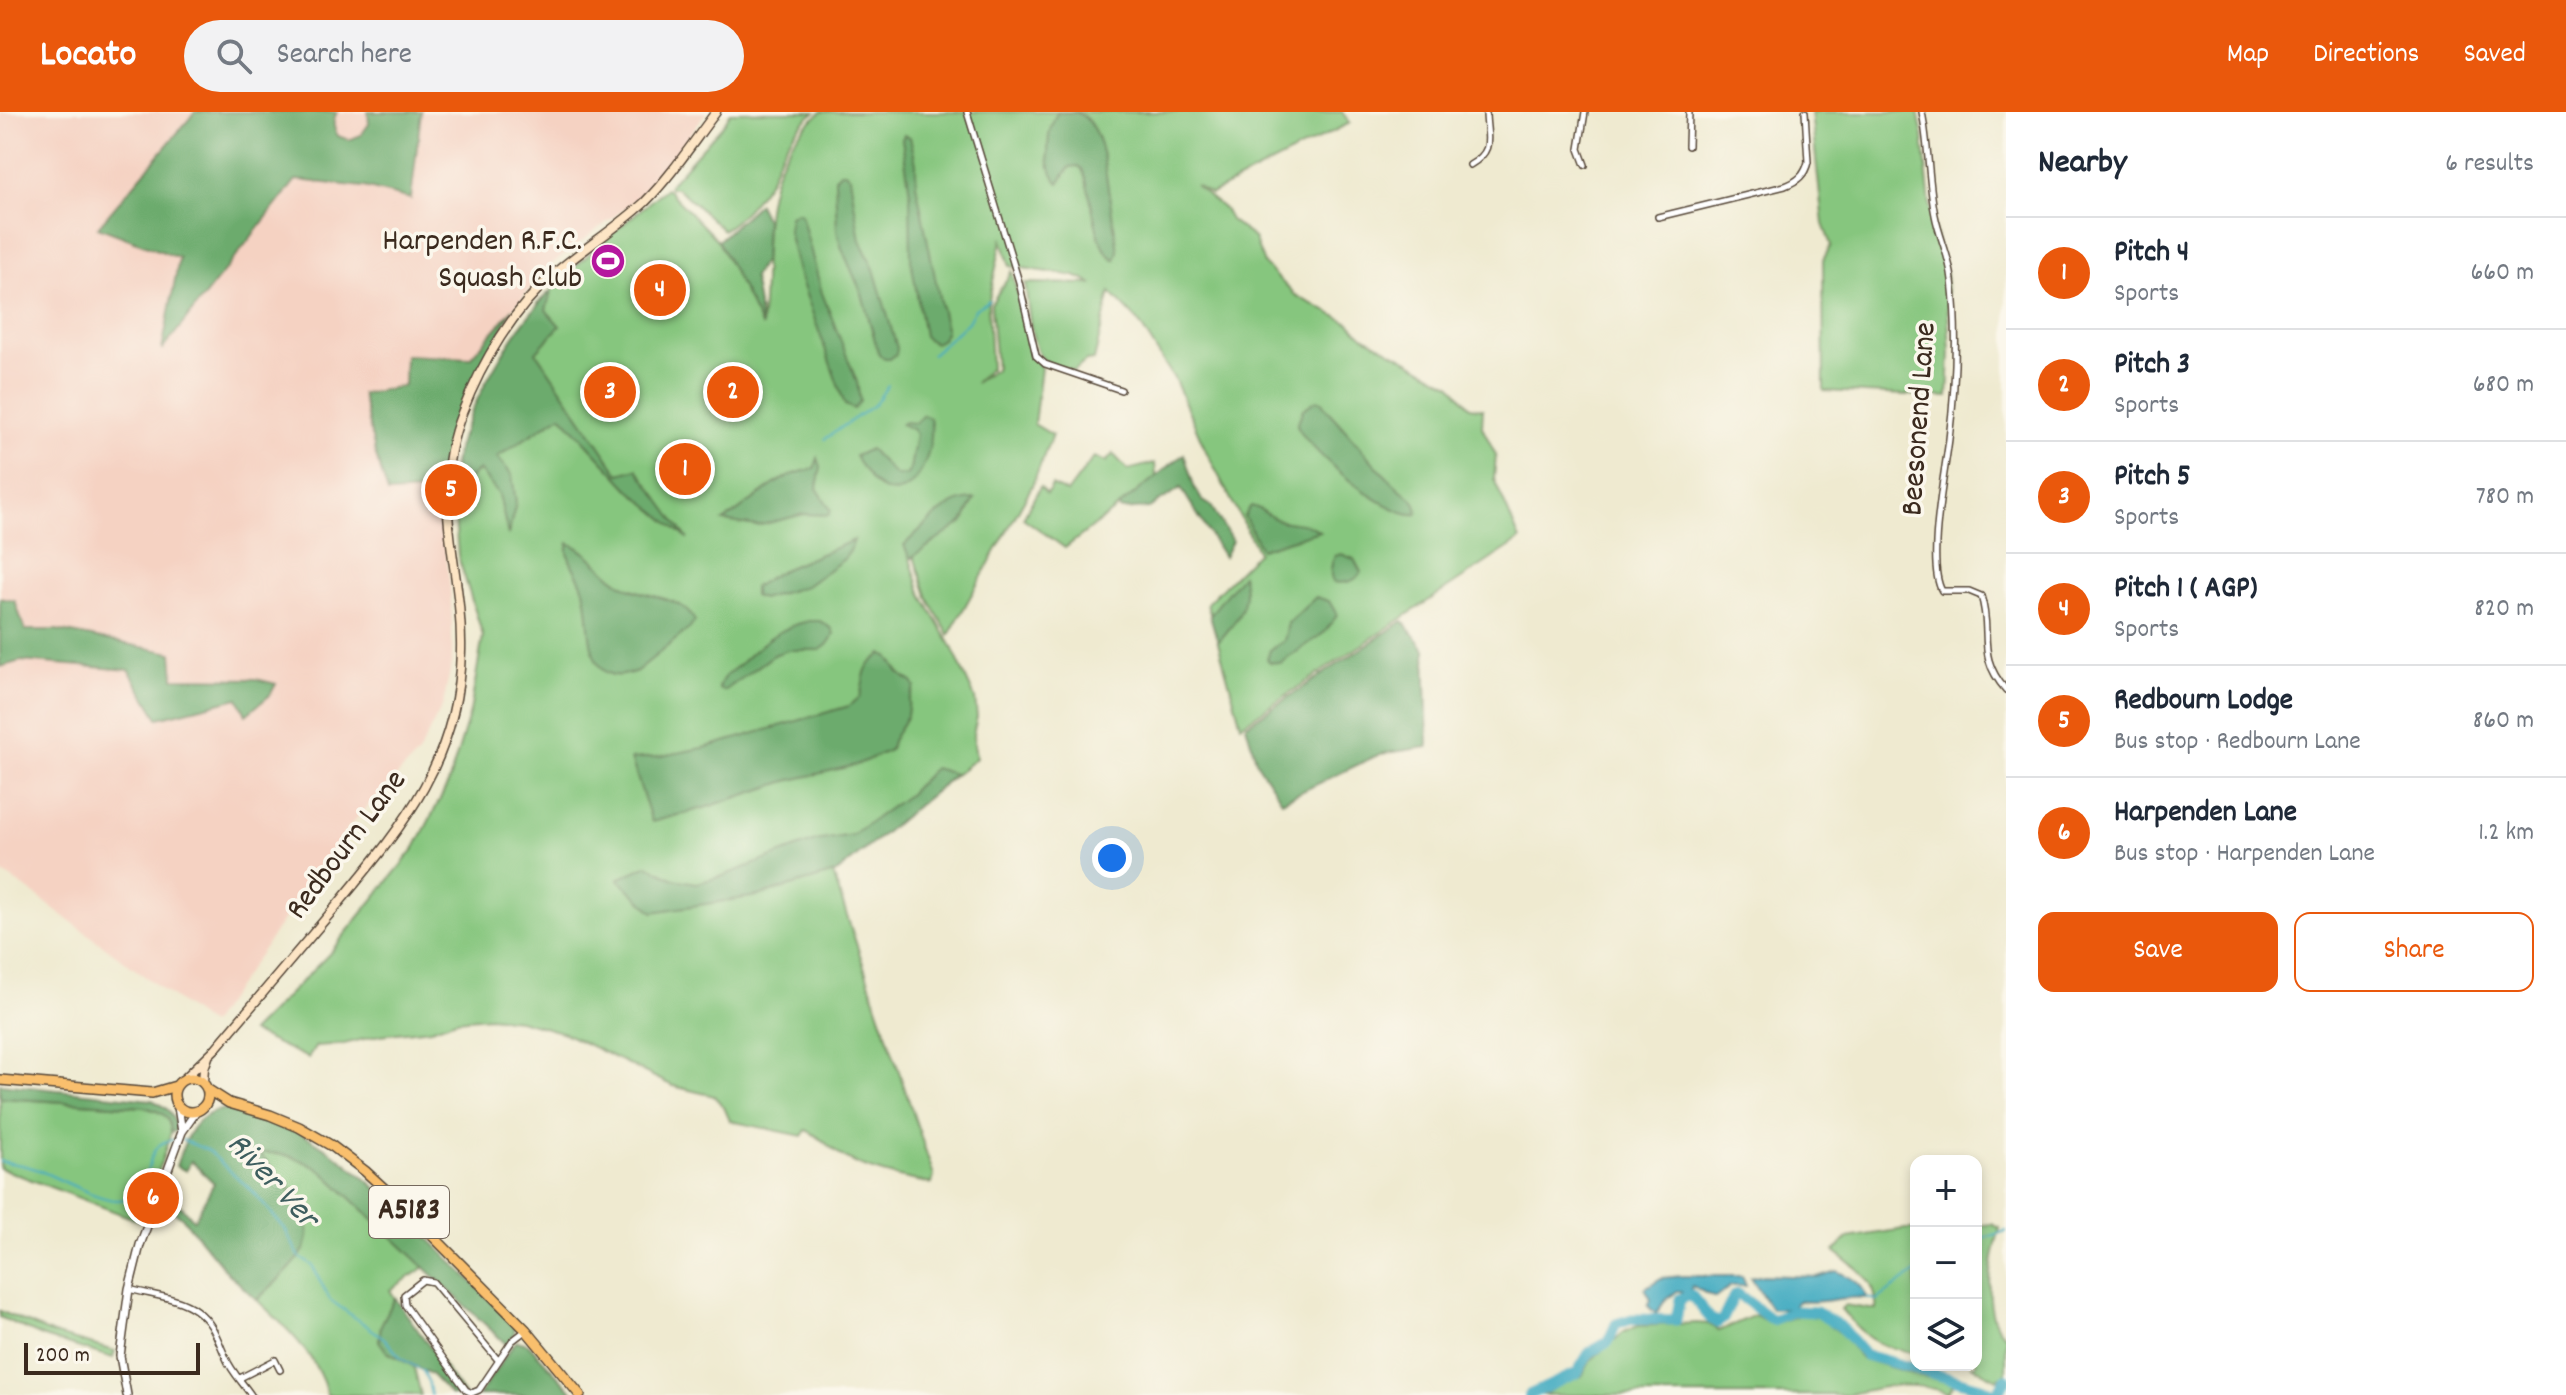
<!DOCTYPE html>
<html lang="en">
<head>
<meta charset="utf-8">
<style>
  body { margin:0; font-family:Dekko,sans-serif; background:#f2f2f3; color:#1f2937 }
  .controls { position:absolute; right:24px; bottom:24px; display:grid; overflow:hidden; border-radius:16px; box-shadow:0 4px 12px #0003 }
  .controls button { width:72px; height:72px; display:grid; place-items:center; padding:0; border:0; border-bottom:2px solid #e0e1e3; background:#fff; color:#1f2937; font:40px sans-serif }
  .scale { position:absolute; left:24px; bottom:20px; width:176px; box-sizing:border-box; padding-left:8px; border:4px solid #3b2a1e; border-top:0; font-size:22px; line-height:28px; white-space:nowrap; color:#3b2a1e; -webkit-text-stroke:6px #fbf7ec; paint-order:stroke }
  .you { position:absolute; left:1112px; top:746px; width:28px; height:28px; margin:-20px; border:6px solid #fff; border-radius:50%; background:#1a73e8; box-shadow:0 0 0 12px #1a73e833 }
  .badge { display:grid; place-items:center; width:52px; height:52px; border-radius:50%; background:#ea580c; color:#fff; font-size:26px; font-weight:700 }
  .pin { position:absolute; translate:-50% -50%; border:4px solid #fff; box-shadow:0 2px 8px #0006 }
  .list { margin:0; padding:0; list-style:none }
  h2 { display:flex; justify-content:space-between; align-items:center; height:104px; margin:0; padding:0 32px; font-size:34px }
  h2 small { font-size:26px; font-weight:400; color:#747a83 }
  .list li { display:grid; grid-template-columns:52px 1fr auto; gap:24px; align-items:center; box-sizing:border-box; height:112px; padding:0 32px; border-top:2px solid #e0e1e3 }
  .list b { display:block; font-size:30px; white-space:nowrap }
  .list p { margin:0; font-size:26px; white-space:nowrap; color:#747a83 }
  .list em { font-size:26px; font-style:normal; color:#747a83 }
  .actions { display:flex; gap:16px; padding:24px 32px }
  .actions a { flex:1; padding:18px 0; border:2px solid #ea580c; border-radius:16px; text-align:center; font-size:28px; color:#ea580c }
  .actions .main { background:#ea580c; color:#fff }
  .icon { flex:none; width:44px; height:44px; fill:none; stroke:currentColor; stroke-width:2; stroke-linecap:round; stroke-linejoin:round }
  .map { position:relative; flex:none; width:2006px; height:1283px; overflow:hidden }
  header { display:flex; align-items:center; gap:48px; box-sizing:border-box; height:112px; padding:0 40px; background:#ea580c; color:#fff }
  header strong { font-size:38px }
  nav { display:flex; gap:44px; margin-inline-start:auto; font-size:28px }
  .search { width:560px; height:72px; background:#f2f2f3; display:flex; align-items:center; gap:20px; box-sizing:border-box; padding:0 28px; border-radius:44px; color:#747a83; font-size:30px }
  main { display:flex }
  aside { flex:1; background:#fff }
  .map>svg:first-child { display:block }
</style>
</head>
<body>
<header>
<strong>Locato</strong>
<div class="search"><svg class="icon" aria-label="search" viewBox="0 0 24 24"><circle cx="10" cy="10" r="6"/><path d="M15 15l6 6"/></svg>Search here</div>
<nav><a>Map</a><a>Directions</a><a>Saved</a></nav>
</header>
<main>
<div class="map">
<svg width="2006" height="1283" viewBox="0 0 2006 1283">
  <rect width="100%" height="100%" fill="#fbf7ec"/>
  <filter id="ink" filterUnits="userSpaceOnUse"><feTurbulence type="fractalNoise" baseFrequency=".0125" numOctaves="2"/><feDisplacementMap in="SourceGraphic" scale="16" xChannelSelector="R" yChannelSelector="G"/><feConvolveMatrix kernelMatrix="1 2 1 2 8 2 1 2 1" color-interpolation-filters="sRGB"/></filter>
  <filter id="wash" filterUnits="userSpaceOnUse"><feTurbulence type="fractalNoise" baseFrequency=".006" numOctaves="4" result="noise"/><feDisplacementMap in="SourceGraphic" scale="32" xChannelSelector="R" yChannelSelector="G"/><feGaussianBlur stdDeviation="1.8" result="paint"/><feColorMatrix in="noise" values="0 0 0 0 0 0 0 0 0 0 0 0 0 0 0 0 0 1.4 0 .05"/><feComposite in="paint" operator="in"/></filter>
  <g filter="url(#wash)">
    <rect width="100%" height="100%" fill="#efead0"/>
    <path fill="#f5d2c2" d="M0,0h706l-35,50 -35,38 -88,67 -35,42 -56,104 -14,49 -2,61 9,62 2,39v37l-9,43 -25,50 -68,71 -140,200 -184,-137 -26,-17z"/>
    <path fill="#86c67e" stroke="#60784e" stroke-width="2" d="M731,0h84c-16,12 -29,31 -38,50 -3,6 -4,12 -7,17 -12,18 -29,40 -47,51l-40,-37 -7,-5h-6l-1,-3 55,-61z
      M821,0h521l8,11 -139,71 -16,-9 29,24 6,11 24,18 10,26 32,32 54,27 13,13 89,49 18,22 13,2 -1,18 14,28 -2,24 26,61 -279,185 -34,-122 51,-51 -52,-101 -31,-71 -37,-59 -28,-29 -16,68 -8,1 -12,10c-9,-3 -24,-5 -31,-12 -13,-12 -15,-58 -18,-76l68,1 -18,-8 -65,-10 -8,-26 -14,64 3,64 -16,15 21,-14 -5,-65 21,-33 18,77 11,20 -7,56 18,11 -20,51 -83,149 -21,-37 -14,-41 -4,2 12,36 29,50 24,53 2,19 -4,18 3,23 -143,116 101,302 -2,8c-29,-6 -59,-11 -85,-25 -16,-9 -25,-22 -41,-29l-4,6 -72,-15 -6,-14 -10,-11 -41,-10 -109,-53 -45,-13 -30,-3 -33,3 -25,9 -51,6 -36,9 -28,2 -8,12 -57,-26 78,-78 86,-106 33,-64 22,-72 13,-76 -25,-80 -5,-65 44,-34 64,-42 70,76 54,44 -66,-60 -84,-124 3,-48 57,-55 71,-60 52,53 43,84c10,-78 -12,-156 60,-213z
      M1811,0h107l5,24 8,80 15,58 4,79 -2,44 -124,-6 -1,-131 8,-15 -8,-21z
      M1113,342l15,16 27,-7 1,15 -91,70 -42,-30 17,-31 7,7 5,-9 15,8 27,-36 12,5z
      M0,986l144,9c17,5 25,6 27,25l-29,90 -142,-54z
      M258,1040c26,0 43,6 65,20l102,95 -35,23 5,8 -14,27 -2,15 8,12 27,15 7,28h-94c-9,-39 -41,-68 -70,-95l38,-38 -3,-72z
      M1992,1112l8,4c-8,28 -21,88 6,108v39l-9,4 -27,-14h6v-139z
      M1904,1117h12v124c-41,-7 -49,-13 -75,-44l4,-4 31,5c3,-29 -21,-43 -42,-59l14,-13z
      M0,1199l53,23 62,17 -2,7 -69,-21 -44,-20z
      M1804,1202l16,4 23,17 17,23 55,17 40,7 -8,11c-35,-13 -65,-7 -100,2h-303l18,-12 20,-7 9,-16 33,-28 14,-6 59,-3 11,1 11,7 36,-16 17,9z"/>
    <path fill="#6cab6d" stroke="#546a46" stroke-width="2" d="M195,0h142c-5,9 -4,15 1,24l11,4 12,-5 8,-11 -1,-12h53l-10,87 -47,-12 -68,-7 -134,170 17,-92 -81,-31z
      M1058,0c5,0 14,0 19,1 16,5 23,30 26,43l15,95 -3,9c-22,-11 -22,-69 -33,-91l-4,-3 -8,1 -11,16c-16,-14 -13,-55 -1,-71z
      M904,23l6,2 6,26v21l30,147 -4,8 -7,4 -7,-3 -4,-4 -13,-76 -1,-67 -8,-54z
      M840,60h5l5,5 10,63 14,29 23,79 -1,6 -6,5h-5l-6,-4 -17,-61 -20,-45 -5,-18 -2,-53z
      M758,92l8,16 -2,41 -11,16 9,50 -44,-86z
      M797,100l4,2 21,79 35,89 3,19 -6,8 -9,-4 -47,-133 -10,-41 2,-15z
      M551,179l-5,19 14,16 -24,26 83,122 18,-5 51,70 -57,-48 -70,-76 -64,42 15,18 4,28 -8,32 -9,-40 -20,-25 -26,21c1,-10 0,-22 2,-32 13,-53 57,-130 96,-168z
      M513,197l-56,104 -14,49 -2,61 -17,-32 -36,2 -12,-37 -14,-62 42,-8 1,-31 65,3z
      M1317,288l5,2 5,8c27,28 49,60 79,84 8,6 13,10 11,20 -29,4 -108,-62 -120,-89l6,-16z
      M923,303l7,3c8,32 -20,99 -57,64 -6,-5 -2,-4 -7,-10 -5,-6 -8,-8 -11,-16l15,-7 26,27 10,-1 4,-5 6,-36 -4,-5 -11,-5 3,-2 11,1z
      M1184,342l11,35 7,11 9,6 21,35 -8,16 -43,-69 -32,20 -28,2 -3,-3z
      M818,346l3,9 -4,21 14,22 -2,5 -25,-1 -47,12 -34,-5c30,-18 55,-48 91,-52z
      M975,387l-12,23 -53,37 -6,-14c20,-18 43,-47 71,-46z
      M1251,394c10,2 15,8 23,12 15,8 31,2 45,13l-58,18 -17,-33z
      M854,428l-4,11 -6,8 -38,27 -44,13 -8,-3v-9l26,-16z
      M569,431c25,11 36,34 60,45 22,10 55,9 66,33l-5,7 -53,43c-56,23 -44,-49 -53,-81 -4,-15 -21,-33 -15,-47z
      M1341,442l13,5 7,13c-4,10 -18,12 -28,10 -4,-7 -2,-19 2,-26z
      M1242,463c10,28 -6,47 -24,67l-8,-27z
      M1316,485l13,4 8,14 -12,17 -44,31 -11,-1 -3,-3 3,-9 14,-9 4,-18z
      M0,486l15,3 10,29h32l115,23 2,25 82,1 20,5 -6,11 -24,20 -8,-17 -80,20 -29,-48 -108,-9 -21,6z
      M809,509h11l12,8 2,6 -7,10 -7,5h-32l-14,5 -50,36 -5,-2c1,-11 11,-17 20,-24 22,-21 38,-37 70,-44z
      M1403,509l22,29 3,97 -48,7 -98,47 -25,-38 -11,-38z
      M882,542l6,2c8,12 11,20 24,26l3,5 -6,13 -2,16 -15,25 -2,9 -34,15 -69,16 -83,27 -52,14 -21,-63 26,-2 50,-10 142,-41 11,-9c6,-23 0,-28 22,-43z
      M934,656l21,6 -117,98 -80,24 -105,16 -35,-33 30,-14 26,14 23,4 26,-7 92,-35 37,-6 56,-40z
      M0,972l152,16c15,7 23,14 24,31l-5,1c-2,-19 -10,-20 -27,-25l-144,-9z
      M224,997c84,9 148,73 204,129 30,29 58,58 87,88l-1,9 -8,9 -183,-172c-22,-14 -39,-20 -64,-19 20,22 62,65 45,97 -11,19 -32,35 -47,50l-29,-27 -46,-56 -11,-7 3,-6 8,3 12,13 20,-37 -23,-22 -5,10 -10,-5c9,-27 17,-51 48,-57z
      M395,1186l69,97h-13l-20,-21 -44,-22 -8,-11 2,-16z
      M517,1229l11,3 48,51h-97l34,-50z"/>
    <path fill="#42abc1" stroke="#3e6a70" stroke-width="2" d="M1836,1159c13,6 27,11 30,27 -23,-3 -45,7 -68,3l-7,8h-20l-20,-31 12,-3 54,2z
      M1683,1164h59l4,10h-15l-16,12 -23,-12 -2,5 1,4 -11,4 2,-8h-5l-13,11 -8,12 -8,-8 3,-7 -6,-11 16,-10z"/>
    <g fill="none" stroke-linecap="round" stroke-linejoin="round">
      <path stroke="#42abc1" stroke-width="2" d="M932,242l36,-32 7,-13 14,-9
        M825,327l50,-35 13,-19
        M182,1028l25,10 43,39 35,40 15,29 12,7 18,35 54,38 18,21 21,12 5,10 3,14
        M0,1049c12,2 25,4 36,8 20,8 64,32 82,31 44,-1 16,-60 58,-60
        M1976,1129l30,-10
        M1866,1186l11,2 39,-28"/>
      <path stroke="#42abc1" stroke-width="11" d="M1529,1283l48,-22 12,-20 19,-11 8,-18 16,-5 44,1 4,-21 11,-4 19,23 7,5 6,-4 11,-23 4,-2 34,26 23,-9 21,1 24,14 25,29 116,32 15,7 10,-15"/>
    </g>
  </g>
  <g filter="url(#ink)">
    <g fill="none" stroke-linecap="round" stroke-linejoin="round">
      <g stroke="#564739" stroke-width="8">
        <path id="minor" d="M967,0l52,170 17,74 9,8 76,26
          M1585,0l-6,37 6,16
          M1922,0c7,34 6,69 13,103 4,22 15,42 17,65 6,50 3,110 -3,159 -4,34 -23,124 -7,152h27l12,5c12,36 -6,59 25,94
          M1688,34l1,-34
          M1470,53c26,-15 16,-28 16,-53
          M1658,105l127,-31c13,-5 20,-11 23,-24l-3,-50
          M129,1177c21,6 49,8 67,21 18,13 21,29 30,48 5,13 17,25 25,37
          M498,1248l-65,-78 -10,-2 -19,15 1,10 61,85 6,3 7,-3 33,-49 13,-10
          M240,1266l35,-18 5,10"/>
      </g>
      <g stroke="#564739" stroke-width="10">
        <path id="tertiary" d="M178,995l4,25
          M127,1283l-7,-39 9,-67 11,-44 42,-113 14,-20"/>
      </g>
      <g stroke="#564739" stroke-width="11">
        <path id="secondary" d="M184,967l32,-31c39,-46 78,-92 117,-138 68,-82 125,-146 128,-259 2,-85 -33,-153 1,-238 20,-51 51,-104 93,-140 29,-25 62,-45 90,-71 27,-27 48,-60 71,-90
          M203,970l1,-14 4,-11"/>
      </g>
      <g stroke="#564739" stroke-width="12">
        <path id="primary" d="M174 983a17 17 0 1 1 34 0a17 17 0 1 1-34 0Z
          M0,968l152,13 24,-7
          M207,977l22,14 41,12 29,12 33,19 33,25 37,34 124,125 54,65"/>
      </g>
      <use href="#minor" stroke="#fff" stroke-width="5"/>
      <use href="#tertiary" stroke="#fff" stroke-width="7"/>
      <use href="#secondary" stroke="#fde5c5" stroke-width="8"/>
      <use href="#primary" stroke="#f9bf6d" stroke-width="9"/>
    </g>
  </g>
  <defs>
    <g id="stadium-disc" transform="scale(1.8)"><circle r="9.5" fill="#b5179e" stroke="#fbf7ec"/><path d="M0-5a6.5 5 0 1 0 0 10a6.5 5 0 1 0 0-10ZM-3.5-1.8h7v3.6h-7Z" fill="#fff"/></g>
  </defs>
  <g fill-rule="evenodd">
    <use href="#stadium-disc" x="608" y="149"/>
  </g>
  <g text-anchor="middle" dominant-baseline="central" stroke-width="7" stroke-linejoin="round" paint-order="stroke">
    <rect fill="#fbf7ec" stroke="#75685c" stroke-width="2" x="369" y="1074" width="80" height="52" rx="6"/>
    <g font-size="30" font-weight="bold" fill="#3b2a1e">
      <text x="409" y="1100">A5183</text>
    </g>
    <g font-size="32" fill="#3b2a1e" stroke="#fbf7ec" text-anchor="end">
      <text x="582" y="131">Harpenden R.F.C.<tspan x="582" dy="37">Squash Club</tspan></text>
    </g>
    <g font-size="32" fill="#3b2a1e" stroke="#fbf7ec">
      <text transform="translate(1921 307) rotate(-86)">Beesonend Lane</text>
      <text transform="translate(348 734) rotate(-53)">Redbourn Lane</text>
    </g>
    <g font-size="34" font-style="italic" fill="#3e5e5f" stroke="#fbf7ec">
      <text transform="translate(271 1070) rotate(47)">River Ver</text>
    </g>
  </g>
</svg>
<div class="controls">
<button>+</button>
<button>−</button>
<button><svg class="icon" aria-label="layers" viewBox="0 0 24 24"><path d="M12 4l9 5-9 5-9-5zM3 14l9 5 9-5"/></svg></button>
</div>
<div class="scale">200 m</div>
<div class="you"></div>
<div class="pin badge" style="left:685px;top:357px">1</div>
<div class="pin badge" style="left:733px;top:280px">2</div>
<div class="pin badge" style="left:610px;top:280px">3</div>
<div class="pin badge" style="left:660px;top:178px">4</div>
<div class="pin badge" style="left:451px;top:378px">5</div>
<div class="pin badge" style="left:153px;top:1086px">6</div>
</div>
<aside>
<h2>Nearby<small>6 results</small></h2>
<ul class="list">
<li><span class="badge">1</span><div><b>Pitch 4</b><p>Sports</p></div><em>660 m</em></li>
<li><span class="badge">2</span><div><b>Pitch 3</b><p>Sports</p></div><em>680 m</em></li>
<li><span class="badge">3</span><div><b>Pitch 5</b><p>Sports</p></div><em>780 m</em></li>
<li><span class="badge">4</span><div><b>Pitch 1 ( AGP)</b><p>Sports</p></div><em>820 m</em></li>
<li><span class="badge">5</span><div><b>Redbourn Lodge</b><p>Bus stop · Redbourn Lane</p></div><em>860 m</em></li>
<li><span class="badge">6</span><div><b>Harpenden Lane</b><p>Bus stop · Harpenden Lane</p></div><em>1.2 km</em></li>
</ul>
<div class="actions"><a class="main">Save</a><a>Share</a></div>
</aside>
</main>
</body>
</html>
